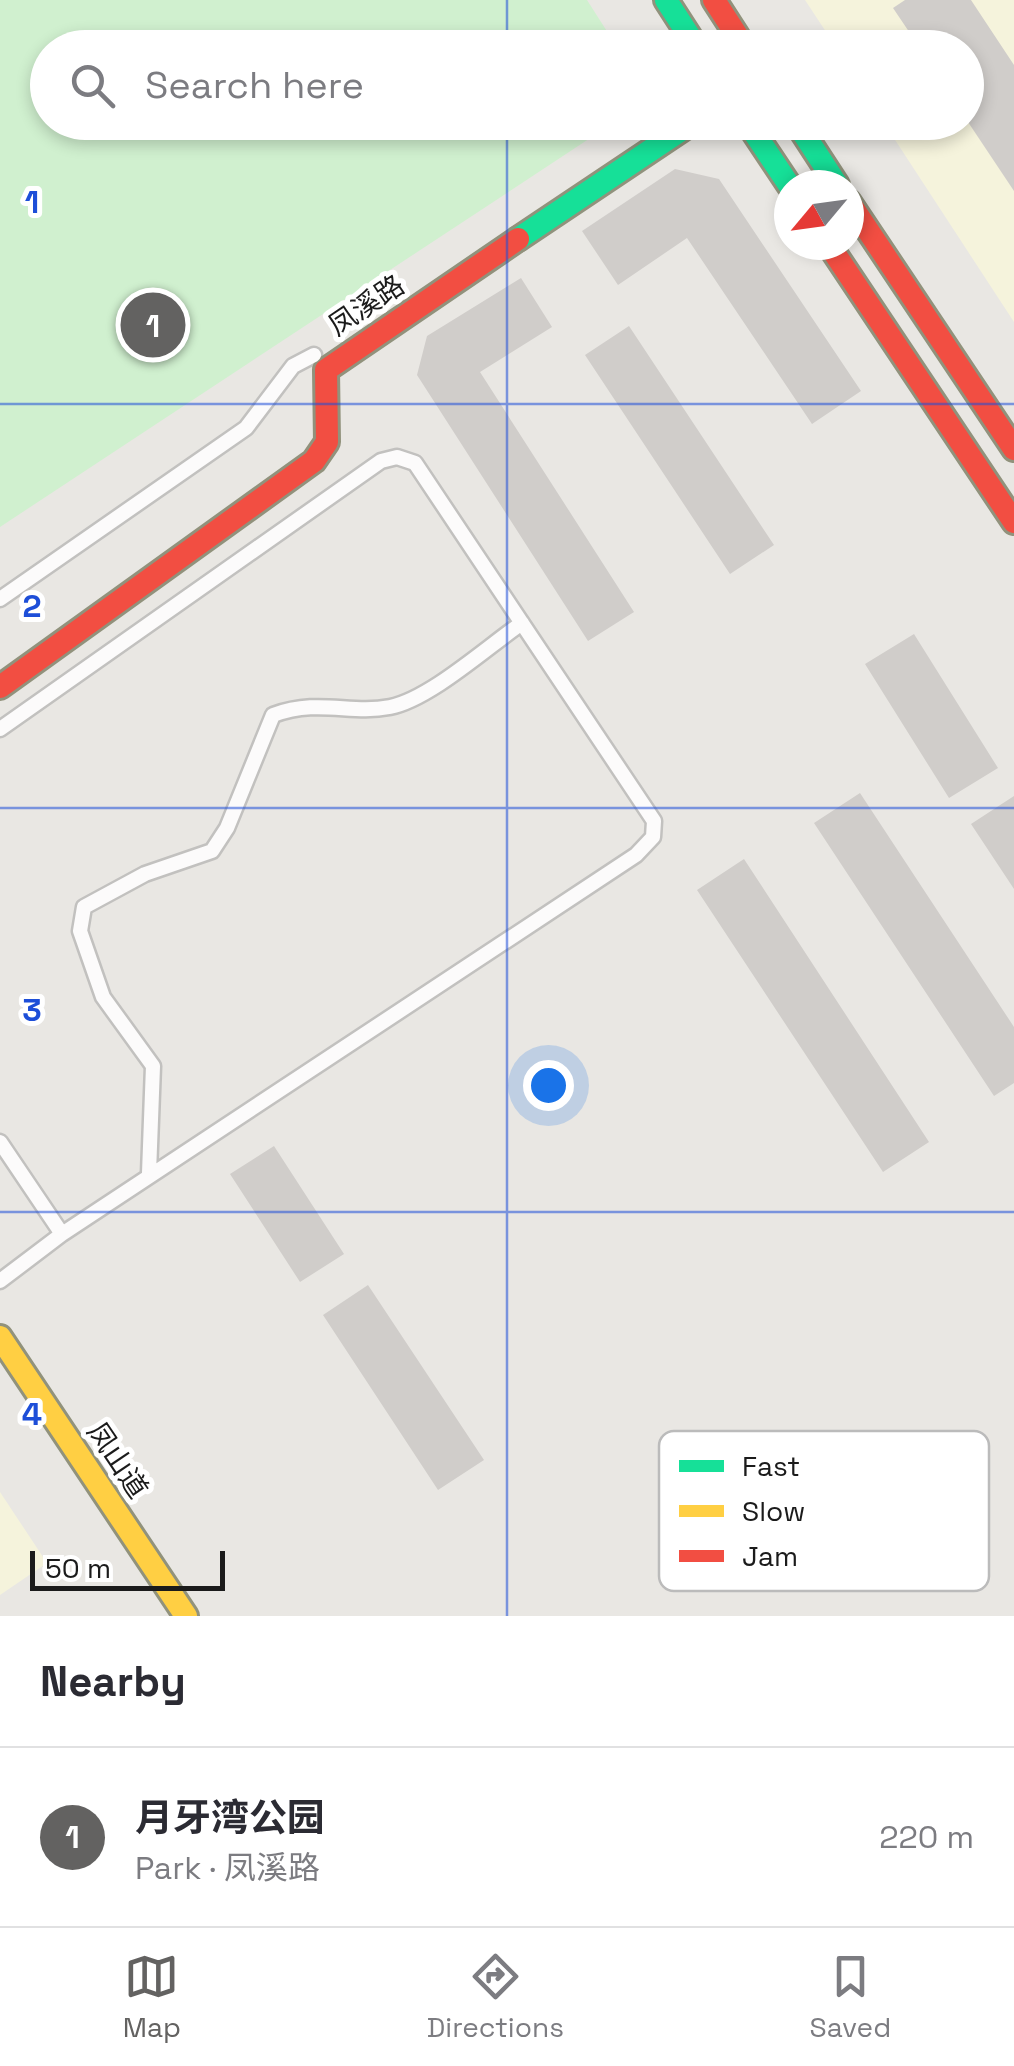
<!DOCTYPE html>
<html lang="en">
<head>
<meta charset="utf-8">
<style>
  body { margin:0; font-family:"Space Grotesk","Noto Sans SC",sans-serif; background:#f7f7f7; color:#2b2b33 }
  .compass { position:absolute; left:774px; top:170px; width:90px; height:90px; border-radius:50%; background:#fff; box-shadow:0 5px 15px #0003; rotate:241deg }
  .scale { position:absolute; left:30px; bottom:25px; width:195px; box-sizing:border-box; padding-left:10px; border:5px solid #1b1b1b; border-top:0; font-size:28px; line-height:35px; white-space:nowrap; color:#1b1b1b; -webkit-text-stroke:8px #fff; paint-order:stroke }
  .you { position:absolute; left:548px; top:1085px; width:35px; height:35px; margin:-25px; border:8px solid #fff; border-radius:50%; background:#1a73e8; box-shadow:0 0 0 15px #1a73e833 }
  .badge { display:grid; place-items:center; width:65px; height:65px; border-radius:50%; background:#636261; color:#fff; font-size:32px; font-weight:700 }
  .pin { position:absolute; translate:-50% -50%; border:5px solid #fff; box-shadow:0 2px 10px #0006 }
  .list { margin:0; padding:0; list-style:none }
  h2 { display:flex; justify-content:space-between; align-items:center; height:130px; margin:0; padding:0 40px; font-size:42px }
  h2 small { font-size:32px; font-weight:400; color:#7c7c81 }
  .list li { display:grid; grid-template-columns:65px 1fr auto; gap:30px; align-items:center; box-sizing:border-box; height:180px; padding:0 40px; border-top:2px solid #e1e1e2 }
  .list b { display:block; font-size:38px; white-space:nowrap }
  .list p { margin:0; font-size:32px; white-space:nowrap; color:#7c7c81 }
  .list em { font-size:32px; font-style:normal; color:#7c7c81 }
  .icon { flex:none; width:55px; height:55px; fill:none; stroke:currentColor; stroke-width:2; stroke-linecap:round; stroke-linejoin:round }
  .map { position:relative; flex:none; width:1014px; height:1616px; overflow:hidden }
  .search { position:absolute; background:#fff; box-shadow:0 5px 15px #0003; left:30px; right:30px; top:30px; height:110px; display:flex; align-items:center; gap:25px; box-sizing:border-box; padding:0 35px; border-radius:55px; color:#7c7c81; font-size:38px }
  .sheet { height:310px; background:#fff }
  nav { display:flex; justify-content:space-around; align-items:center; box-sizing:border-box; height:140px; border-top:2px solid #e1e1e2; background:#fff; font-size:28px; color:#7c7c81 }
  nav a { display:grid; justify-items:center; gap:5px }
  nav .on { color:#636261 }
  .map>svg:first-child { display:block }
</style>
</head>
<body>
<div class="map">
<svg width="1014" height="1616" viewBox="0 0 1014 1616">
  <rect width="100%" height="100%" fill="#e9e7e3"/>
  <path fill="#f5f3dc" d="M805,0h209v322l-130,-199 82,-1v-74l-130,-1z
    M0,1492l47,71 -47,32z"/>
  <path fill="#d0f0cf" d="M0,0h587l30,47 -569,1v74l565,1 -613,404z"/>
  <path fill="#d0cdca" d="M905,0h66l43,65v126l-48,-72v-71h-46l-27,-40z
    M675,169l44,10 142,212 -49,33 -125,-186 -69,47 -36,-54z
    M521,278l31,49 -72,45 154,240 -46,29 -171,-266 10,-39z
    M629,326l145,219 -44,29 -145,-219z
    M914,634l84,134 -49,30 -84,-134z
    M860,793l154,234v56l-20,13 -180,-273z
    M1014,796v93l-43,-65z
    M744,859l185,283 -46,30 -186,-282z
    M274,1146l70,108 -44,28 -70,-108z
    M368,1285l116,175 -46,30 -115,-175z"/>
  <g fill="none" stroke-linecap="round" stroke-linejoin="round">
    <g stroke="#c2c1bf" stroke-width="19">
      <path id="lane" d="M0,599l246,-171 47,-62 21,-11
        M0,729l381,-268 16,-4 18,6 239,358 -1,16 -17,18 -574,379
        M0,1142l62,92 -62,47
        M149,1173l4,-107 -50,-69 -23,-66 4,-24 61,-33 67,-23 15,-23 46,-113c47,-17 77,0 117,-8 40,-8 97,-60 132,-84"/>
    </g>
    <g stroke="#91927c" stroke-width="28">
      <path id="fast" d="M666,0l31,48
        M747,122l42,63
        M796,122l41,63
        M518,239l175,-117"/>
    </g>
    <g stroke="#91927c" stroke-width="28">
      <path id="slow" d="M0,1337l186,279"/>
    </g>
    <g stroke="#91927c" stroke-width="28">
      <path id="jam" d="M714,0l31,48
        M849,202l165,247
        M829,245l185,277
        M0,687l314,-226 13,-19 -1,-72 192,-131"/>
    </g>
    <use href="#lane" stroke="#fcfbfb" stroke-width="14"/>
    <use href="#fast" stroke="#16e098" stroke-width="22"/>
    <use href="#slow" stroke="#ffcf43" stroke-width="22"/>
    <use href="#jam" stroke="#f24e42" stroke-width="22"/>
  </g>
  <path fill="none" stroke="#1d4ed8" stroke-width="2.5" stroke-opacity="0.55" d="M507,0v48M507,122v1494M0,404h1014M0,808h1014M0,1212h1014"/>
  <g text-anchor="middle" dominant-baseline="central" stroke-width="10" stroke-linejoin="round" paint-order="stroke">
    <g font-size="28" fill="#1b1b1b" stroke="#fff">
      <text transform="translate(366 305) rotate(-34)">凤溪路</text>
      <text transform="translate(118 1460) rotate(56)">凤山道</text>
    </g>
  </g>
  <rect x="659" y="1431" width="330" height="160" rx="15" fill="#fff" stroke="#bbb" stroke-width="2.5"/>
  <rect x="679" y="1460" width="45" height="12" fill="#16e098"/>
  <rect x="679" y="1505" width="45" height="12" fill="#ffcf43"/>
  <rect x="679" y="1550" width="45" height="12" fill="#f24e42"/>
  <g font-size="28" fill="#1b1b1b">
    <text x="742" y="1476">Fast</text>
    <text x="742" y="1521">Slow</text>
    <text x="742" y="1566">Jam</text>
  </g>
  <g font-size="32" text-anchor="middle" font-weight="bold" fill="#1d4ed8" stroke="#fff" stroke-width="10" stroke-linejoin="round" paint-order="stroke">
    <text x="32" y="213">1</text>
    <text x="32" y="617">2</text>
    <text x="32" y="1021">3</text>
    <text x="32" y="1425">4</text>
  </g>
</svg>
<svg class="compass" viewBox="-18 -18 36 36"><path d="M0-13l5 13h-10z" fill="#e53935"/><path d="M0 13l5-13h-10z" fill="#7c7c81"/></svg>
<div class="scale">50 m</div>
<div class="you"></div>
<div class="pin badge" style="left:153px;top:325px">1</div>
<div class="search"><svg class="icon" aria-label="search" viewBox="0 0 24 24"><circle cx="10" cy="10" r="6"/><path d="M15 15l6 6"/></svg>Search here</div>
</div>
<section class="sheet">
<h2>Nearby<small></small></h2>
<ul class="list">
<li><span class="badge">1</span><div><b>月牙湾公园</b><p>Park · 凤溪路</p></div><em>220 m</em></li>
</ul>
</section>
<nav>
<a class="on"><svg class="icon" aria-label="map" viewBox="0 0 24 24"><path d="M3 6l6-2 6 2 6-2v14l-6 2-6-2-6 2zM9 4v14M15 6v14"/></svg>Map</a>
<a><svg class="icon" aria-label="directions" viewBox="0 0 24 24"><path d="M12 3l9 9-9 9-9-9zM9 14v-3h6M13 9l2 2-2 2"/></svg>Directions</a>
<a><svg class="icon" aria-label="saved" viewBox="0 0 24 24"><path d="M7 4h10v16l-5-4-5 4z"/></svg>Saved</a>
</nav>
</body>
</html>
